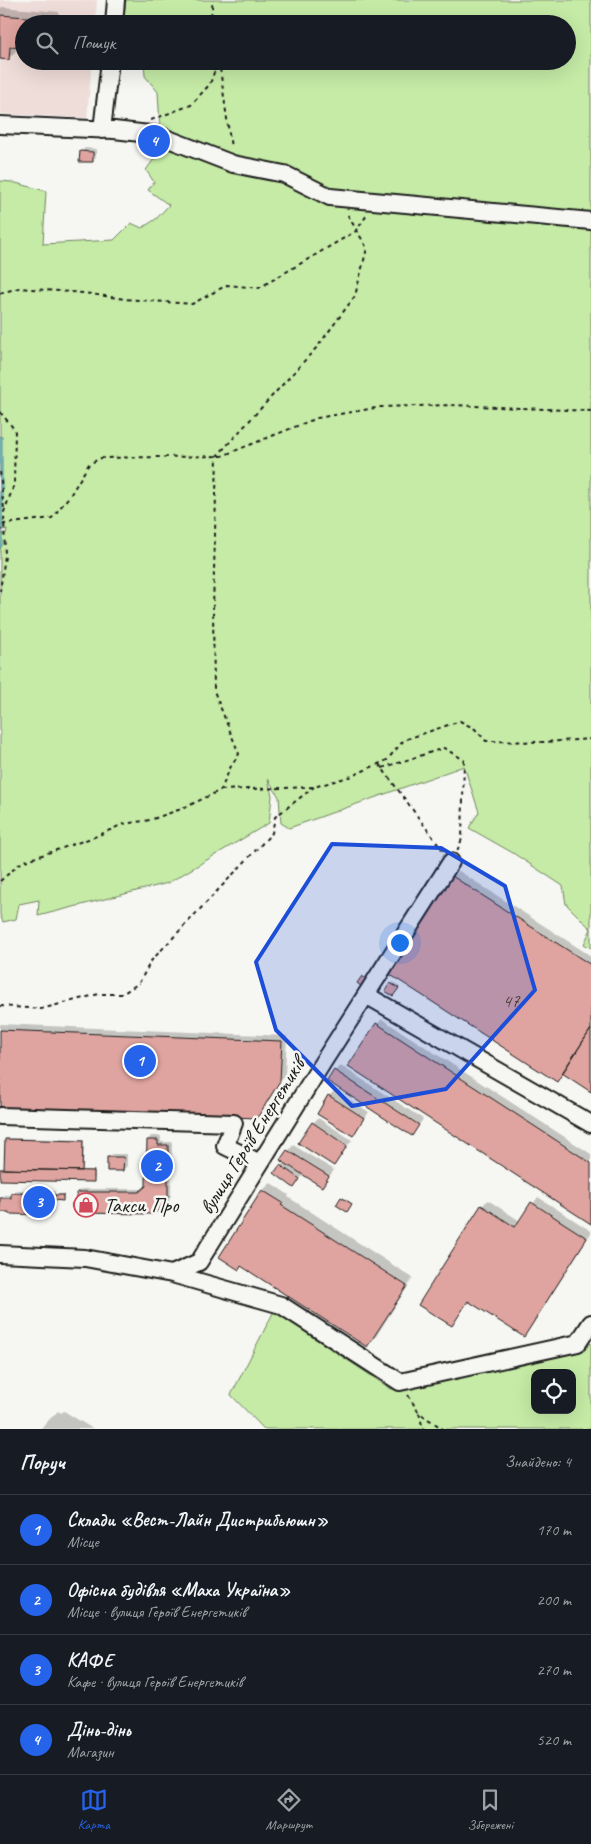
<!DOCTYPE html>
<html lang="uk">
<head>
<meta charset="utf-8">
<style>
  body { margin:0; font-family:Caveat,sans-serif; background:#20242c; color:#f1f3f6 }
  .controls { position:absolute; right:15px; bottom:15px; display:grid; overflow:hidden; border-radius:10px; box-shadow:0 5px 20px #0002 }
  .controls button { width:45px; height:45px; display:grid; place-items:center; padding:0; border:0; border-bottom:1px solid #363941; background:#171b24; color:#f1f3f6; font:25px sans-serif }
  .you { position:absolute; left:399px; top:942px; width:18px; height:18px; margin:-12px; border:4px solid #fff; border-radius:50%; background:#1a73e8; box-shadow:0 0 0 8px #1a73e833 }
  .badge { display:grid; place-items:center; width:32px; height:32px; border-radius:50%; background:#2563eb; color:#fff; font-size:16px; font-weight:700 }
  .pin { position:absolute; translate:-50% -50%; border:2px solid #fff; box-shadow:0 1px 5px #0006 }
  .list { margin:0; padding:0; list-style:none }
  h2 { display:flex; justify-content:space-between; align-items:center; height:65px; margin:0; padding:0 20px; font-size:21px }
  h2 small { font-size:16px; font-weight:400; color:#9ea1a6 }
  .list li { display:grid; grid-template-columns:32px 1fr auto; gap:15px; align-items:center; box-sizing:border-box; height:70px; padding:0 20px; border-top:1px solid #363941 }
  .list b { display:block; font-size:19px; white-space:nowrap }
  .list p { margin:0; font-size:16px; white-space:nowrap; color:#9ea1a6 }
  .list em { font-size:16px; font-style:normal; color:#9ea1a6 }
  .icon { flex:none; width:28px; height:28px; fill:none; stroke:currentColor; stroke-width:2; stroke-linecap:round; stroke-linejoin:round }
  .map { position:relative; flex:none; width:591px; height:1429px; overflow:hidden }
  .search { position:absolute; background:#171b24; box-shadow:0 5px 20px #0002; left:15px; right:15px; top:15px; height:55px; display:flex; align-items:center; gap:12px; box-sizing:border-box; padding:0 18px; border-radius:28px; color:#9ea1a6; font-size:19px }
  .sheet { height:345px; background:#171b24 }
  nav { display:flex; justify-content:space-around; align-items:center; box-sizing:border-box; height:70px; border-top:1px solid #363941; background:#171b24; font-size:14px; color:#9ea1a6 }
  nav a { display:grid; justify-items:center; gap:2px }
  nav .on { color:#2563eb }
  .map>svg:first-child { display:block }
</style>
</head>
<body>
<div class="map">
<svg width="591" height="1429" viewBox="0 0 591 1429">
  <rect width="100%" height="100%" fill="#f6f6f2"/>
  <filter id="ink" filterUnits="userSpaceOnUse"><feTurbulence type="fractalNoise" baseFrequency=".02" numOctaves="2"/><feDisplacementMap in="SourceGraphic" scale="10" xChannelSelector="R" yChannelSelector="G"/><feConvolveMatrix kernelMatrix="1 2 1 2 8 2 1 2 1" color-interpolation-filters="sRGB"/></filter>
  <g filter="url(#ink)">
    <path fill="#efddd9" d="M0,0h97l-2,24h-71v37h68l-5,57 -87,-4z"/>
    <path fill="#c5eba6" stroke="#708461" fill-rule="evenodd" d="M126,0h465v948l-7,-4 7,-15 -25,-25 -3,-18 -50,-33 -44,-25 10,-16 -15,-46 -175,62 -8,-5 -2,-26 -11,-18 4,17 -3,27 -101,60 -130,33 1,-16 -20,4 -3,15 -13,3 -3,-7v-381h6l1,-5 -3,1 -4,-3v-346l12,1 34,9 -3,53 71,-4 17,-17 11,5 14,-9 13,-14 -21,-15 6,-8 -8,-12 19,-26 -5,-18 -2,-34 -13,-16 -1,-15h423v-37h-444z
      M274,1311l117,78 190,-38 10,-8v86h-327l-33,-34zM535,1373h37v37h-37z"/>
    <path fill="#82d4d8" stroke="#598a8d" d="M0,436l2,1v108l-2,4z"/>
    <path fill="#0003" d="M2,7l57,5 -1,12h-34l-8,27 -8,8 -8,-1v-50z
      M85,148l11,1v8l-4,4 -11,-9z
      M459,871l132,85v134l-27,-17 -8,8 -165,-107 62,-97z
      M393,982l6,4 -4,7 -4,-9z
      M382,1019l209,135v68l-214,-198z
      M0,1024l287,12 -2,38 -23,37 -6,6 -256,-10z
      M340,1065l83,54 -6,9 -6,6 -76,-63z
      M335,1090l34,22 -16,23 -24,-39z
      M318,1118l34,22 -19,25 -20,-42z
      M151,1136h10v6h11l-1,54 -17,16 -76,-5 -5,-4 5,-4v-7l4,-3h62l3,-3 1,-46z
      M7,1138l77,2 -1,30h12v9l-2,1 -93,-1v-11h5l1,-28z
      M293,1145l41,25 -12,16 -18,-12 -10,12 -13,-20 4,-4 -3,-2z
      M112,1154h15v12l-4,4 -15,-12z
      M271,1183l18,12 -1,2 125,81 -38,60 -8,8 -125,-81 -21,-9 42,-66z
      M16,1190l39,1v3h9v4l-9,1 -1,12 -3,3 -50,-16 3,-3h8z
      M343,1197l9,6 -4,7 -6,-12z
      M538,1197l53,34v2l-62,97 -5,5 -55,-35 -18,25 31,-119 6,-6 32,21z
      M58,1411l3,2 3,-2 29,18h-53z"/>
    <path fill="#dfa49f" stroke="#1c1c1c" d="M0,15l52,4 -1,5h-27v24l-14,-1 -1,13 -9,-1z
      M26,61h22v3z
      M80,151l13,1v10h-14z
      M452,876l139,89v64l-34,53 -168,-108z
      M362,976l5,4 -5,7 -5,-4z
      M390,983l9,5 -6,8 -8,-5z
      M376,1023l215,140v61l-243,-158z
      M591,1029v63l-29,-19z
      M0,1030l282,11 -2,40 -23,37 -257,-10z
      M334,1070l85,55 -7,11 -85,-55z
      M328,1095l36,23 -11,18 -36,-22z
      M312,1122l35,24 -13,20 -36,-23z
      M5,1139l78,2 -1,30 -78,-2z
      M147,1140h11v5h10v56l-14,13 -78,-1 1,-5h-5v-5h5v-11h62l7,-6z
      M287,1150l42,26 -7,11 -42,-27z
      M107,1157h17l-1,14h-16z
      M280,1165l20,14 -6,9 -20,-15z
      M0,1169l94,2v11l-94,-2z
      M262,1190l21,13 -2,2 126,81 -40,61 -126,-81 -2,4 -20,-13z
      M11,1193l41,1 -1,21 -42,-1v-2h-9v-14h11z
      M54,1195h9v6l-9,-1z
      M341,1197l11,7 -5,8 -11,-7z
      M531,1202l56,36 -63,99 -56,-36 -16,25 -34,-21 63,-100 34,22z"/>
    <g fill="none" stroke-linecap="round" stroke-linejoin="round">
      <g stroke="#1c1c1c" stroke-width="20">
        <path id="minor" d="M114,24l2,-24
          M0,125l114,5 44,5 75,29 51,10 46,23 261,24
          M102,130l8,-69
          M366,995l225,129
          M0,1116l234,7 -9,23 35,17
          M0,1254l85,4 87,16 27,-12 124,-200 128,-200
          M172,1274l109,31 119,77 178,-39 13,-20"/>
      </g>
      <path stroke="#1c1c1c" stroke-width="2" stroke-dasharray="4 4" stroke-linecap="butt" d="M210,24l3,-24
        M219,61l12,87
        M151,120l40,-15 19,-21 8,-23
        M0,293l19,-5 65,5 41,6 67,5 35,-19 32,3 97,-57 11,-16
        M0,412l15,18 -1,55 -10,27 1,44 -5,35
        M0,472l4,37
        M0,533l4,-9 48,-6 19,-24 18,-30 12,-6 121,-2 95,-38 64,-11 71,-2 139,6
        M379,764l64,87
        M382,768l62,-20 20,12 -2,79 -5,12
        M221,790l93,-3 38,-11 35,-16 17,-20 56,-19 15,8 11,12 57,1 48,-3
        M0,881l22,-19 75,-26 26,-12 27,-4 34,-12 37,-18 9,-22 9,-14 -25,-63 -1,-81 4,-154 101,-110 37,-50 12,-48 -21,-36
        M0,1006l41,3 58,-15h23l17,-11 12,-22 121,-128 3,-16 39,-30
        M408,1395l11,18 24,16
        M419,1413l4,16"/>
      <use href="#minor" stroke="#f6f6f2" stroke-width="16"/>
    </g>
  </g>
  <path fill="#1d4ed8" fill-opacity="0.2" stroke="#1d4ed8" stroke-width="4" stroke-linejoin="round" d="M332,844l109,4 64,38 30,104 -89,99 -94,17 -76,-76 -20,-68z"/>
  <defs>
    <g id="shop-ring" transform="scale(1.25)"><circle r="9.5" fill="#f6f6f2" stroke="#d1495b" stroke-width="1.5"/><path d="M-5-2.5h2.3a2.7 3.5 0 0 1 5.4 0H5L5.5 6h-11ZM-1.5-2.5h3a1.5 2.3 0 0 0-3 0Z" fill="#d1495b"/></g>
  </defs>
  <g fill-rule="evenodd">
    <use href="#shop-ring" x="86" y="1205"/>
  </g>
  <g text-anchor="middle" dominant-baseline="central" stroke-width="5" stroke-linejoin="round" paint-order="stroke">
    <g font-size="19" fill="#4d3e3d">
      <text x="511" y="1001">47</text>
    </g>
    <g font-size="21" fill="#1c1c1c" stroke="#f6f6f2">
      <text transform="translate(252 1136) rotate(-58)">вулиця Героїв Енергетиків</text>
    </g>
    <g font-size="21" fill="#1c1c1c" stroke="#f6f6f2" text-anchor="start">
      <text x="104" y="1205">Такси Про</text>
    </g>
  </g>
</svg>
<div class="controls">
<button><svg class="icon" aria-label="locate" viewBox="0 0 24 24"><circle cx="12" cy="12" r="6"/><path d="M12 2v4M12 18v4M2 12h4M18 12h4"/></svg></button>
</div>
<div class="you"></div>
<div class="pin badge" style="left:140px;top:1061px">1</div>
<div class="pin badge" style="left:157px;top:1166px">2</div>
<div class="pin badge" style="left:39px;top:1202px">3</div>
<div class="pin badge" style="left:154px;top:141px">4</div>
<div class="search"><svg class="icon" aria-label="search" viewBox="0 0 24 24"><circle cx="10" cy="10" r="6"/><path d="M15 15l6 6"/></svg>Пошук</div>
</div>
<section class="sheet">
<h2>Поруч<small>Знайдено: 4</small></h2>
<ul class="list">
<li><span class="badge">1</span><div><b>Склади «Вест-Лайн Дистрибьюшн»</b><p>Місце</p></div><em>170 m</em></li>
<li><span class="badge">2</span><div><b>Офісна будівля «Маха Україна»</b><p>Місце · вулиця Героїв Енергетиків</p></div><em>200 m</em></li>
<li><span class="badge">3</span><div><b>КАФЕ</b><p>Кафе · вулиця Героїв Енергетиків</p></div><em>270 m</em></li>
<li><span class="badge">4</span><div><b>Дінь-дінь</b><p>Магазин</p></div><em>520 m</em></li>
</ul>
</section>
<nav>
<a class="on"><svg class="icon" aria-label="map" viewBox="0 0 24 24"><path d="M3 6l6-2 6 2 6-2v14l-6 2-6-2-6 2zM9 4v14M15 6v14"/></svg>Карта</a>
<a><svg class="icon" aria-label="directions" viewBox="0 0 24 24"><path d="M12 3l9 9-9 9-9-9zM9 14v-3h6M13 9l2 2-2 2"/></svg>Маршрут</a>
<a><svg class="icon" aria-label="saved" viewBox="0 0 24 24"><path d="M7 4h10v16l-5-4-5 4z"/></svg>Збережені</a>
</nav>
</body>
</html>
